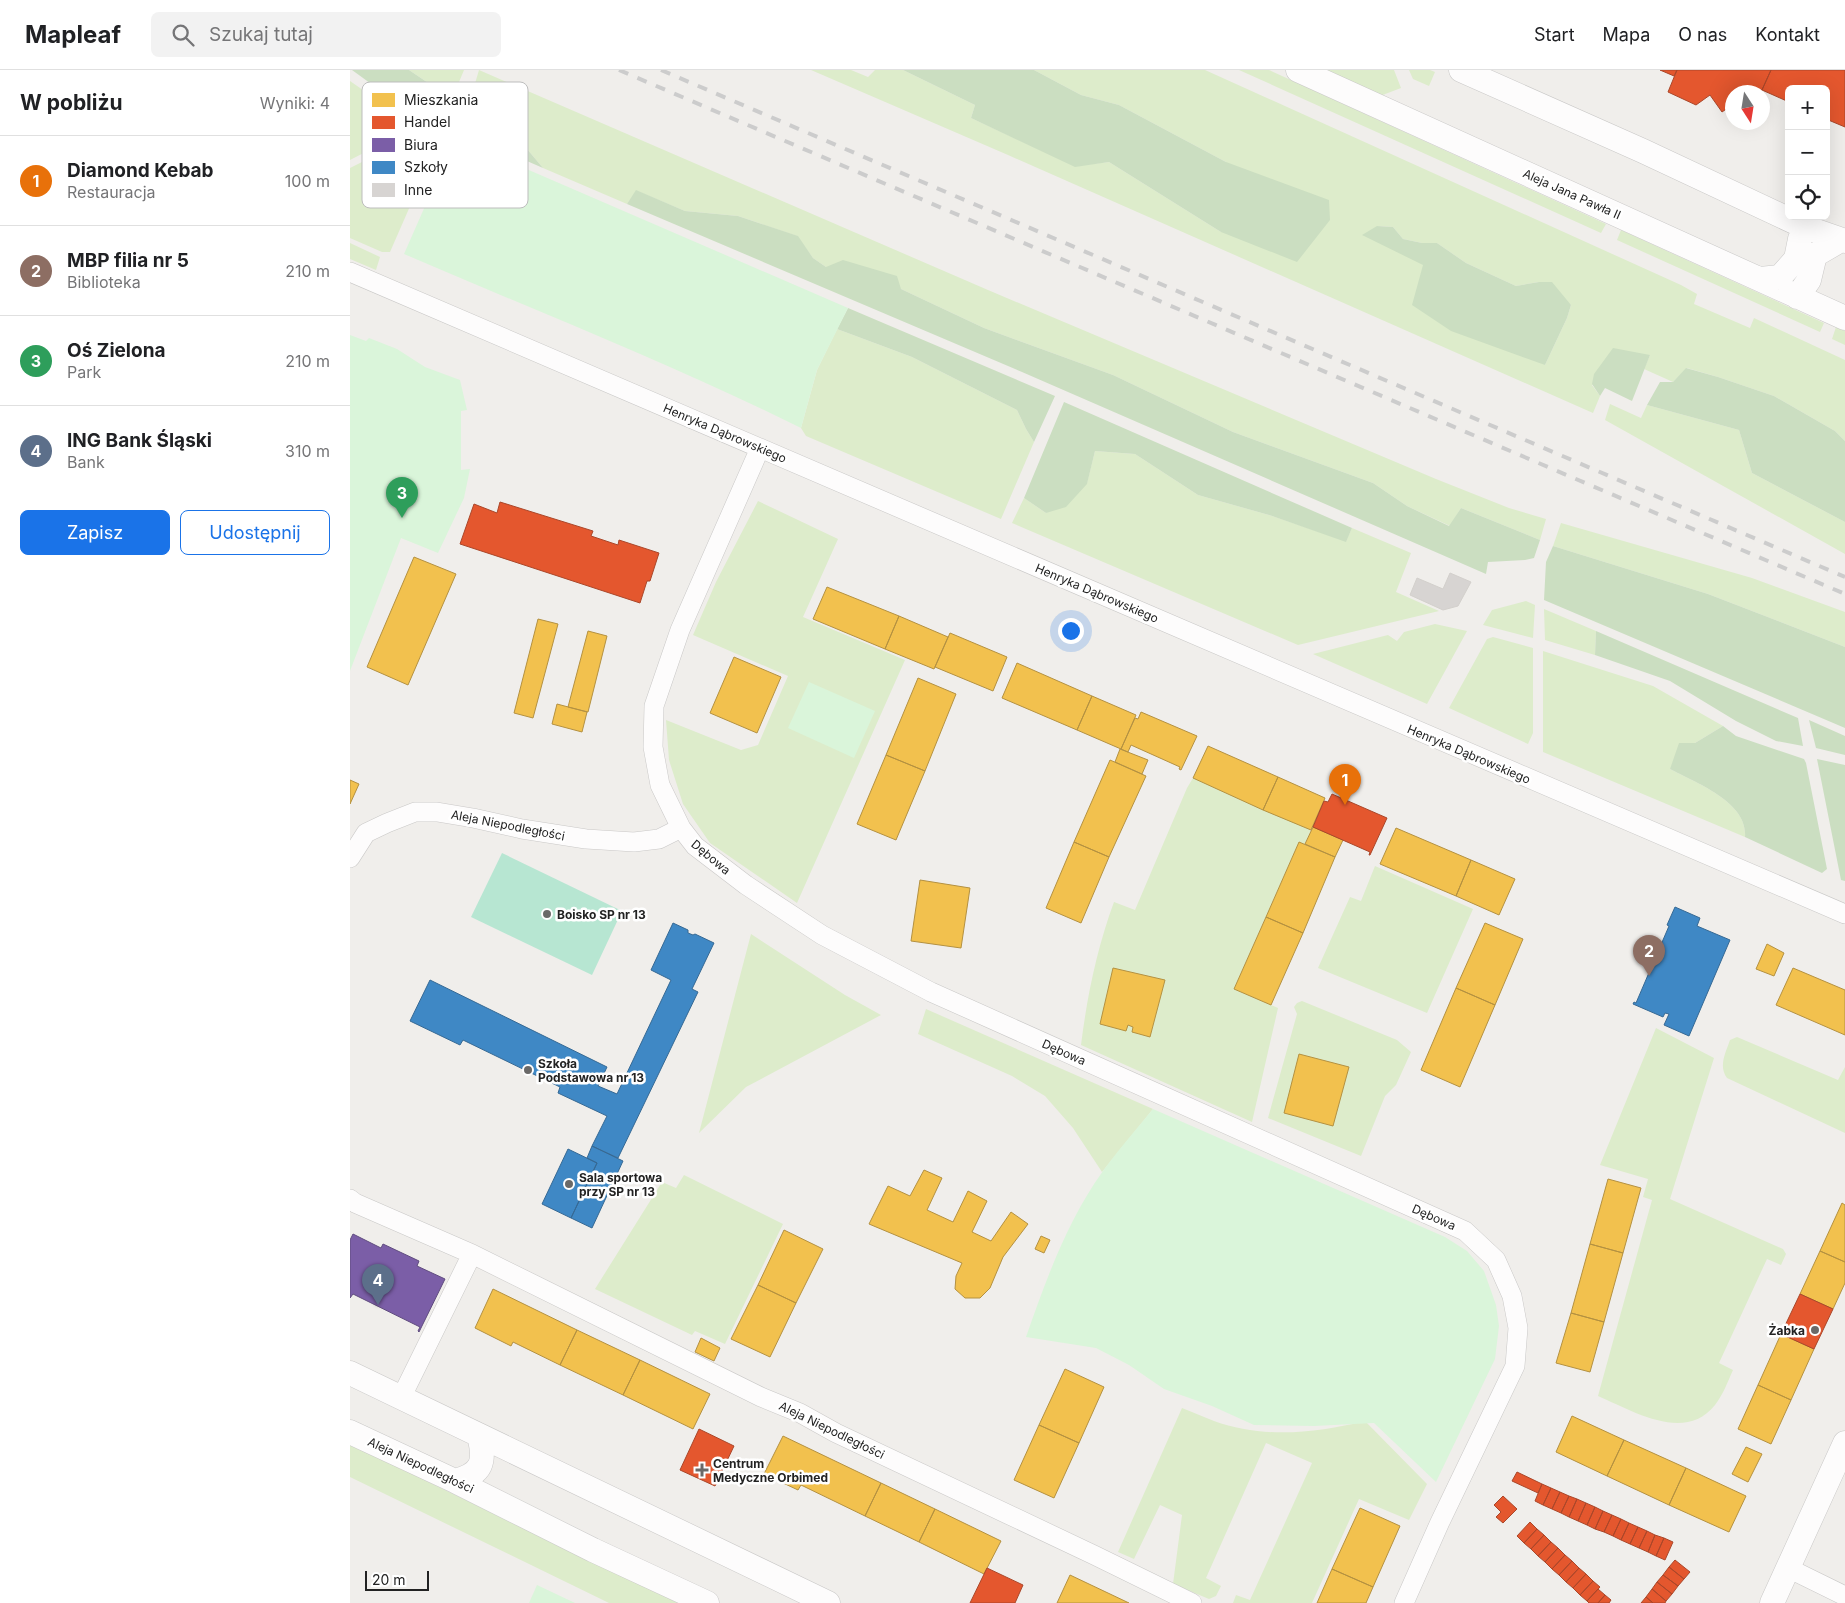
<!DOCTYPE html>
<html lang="pl">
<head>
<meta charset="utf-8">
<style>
  body { margin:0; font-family:Inter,sans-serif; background:#f2f2f2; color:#202124 }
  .controls { position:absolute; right:15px; top:15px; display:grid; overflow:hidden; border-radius:8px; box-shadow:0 5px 20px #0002 }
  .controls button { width:45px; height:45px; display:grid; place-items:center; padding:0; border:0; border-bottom:1px solid #e0e0e0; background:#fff; color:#202124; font:25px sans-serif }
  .compass { position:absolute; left:1375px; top:15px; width:45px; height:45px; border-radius:50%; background:#fff; box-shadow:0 5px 20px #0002; rotate:168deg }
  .scale { position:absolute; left:15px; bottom:12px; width:64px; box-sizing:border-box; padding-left:5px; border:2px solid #222; border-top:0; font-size:14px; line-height:18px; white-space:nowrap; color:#222; -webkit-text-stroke:4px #fff; paint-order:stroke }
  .you { position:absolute; left:720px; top:560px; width:18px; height:18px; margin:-12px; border:4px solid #fff; border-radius:50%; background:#1a73e8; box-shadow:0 0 0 8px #1a73e833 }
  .badge { display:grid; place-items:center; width:32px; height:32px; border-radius:50%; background:#1a73e8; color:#fff; font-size:16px; font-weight:700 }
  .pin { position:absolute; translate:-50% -41px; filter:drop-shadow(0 1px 2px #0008) }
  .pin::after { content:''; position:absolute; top:26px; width:18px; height:15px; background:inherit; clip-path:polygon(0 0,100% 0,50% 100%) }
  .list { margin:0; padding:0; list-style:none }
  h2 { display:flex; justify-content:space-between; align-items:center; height:65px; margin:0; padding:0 20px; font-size:21px }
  h2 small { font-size:16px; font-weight:400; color:#757577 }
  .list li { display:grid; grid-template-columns:32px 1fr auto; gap:15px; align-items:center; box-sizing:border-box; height:90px; padding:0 20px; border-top:1px solid #e0e0e0 }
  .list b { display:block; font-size:19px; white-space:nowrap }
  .list p { margin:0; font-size:16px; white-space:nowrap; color:#757577 }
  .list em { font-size:16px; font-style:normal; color:#757577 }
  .actions { display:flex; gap:10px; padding:15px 20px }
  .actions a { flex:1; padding:11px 0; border:1px solid #1a73e8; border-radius:8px; text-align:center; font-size:18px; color:#1a73e8 }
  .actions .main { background:#1a73e8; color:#fff }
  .icon { flex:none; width:28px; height:28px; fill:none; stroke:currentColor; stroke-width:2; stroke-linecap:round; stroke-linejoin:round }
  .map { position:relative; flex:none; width:1495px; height:1533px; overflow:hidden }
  header { display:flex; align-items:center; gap:30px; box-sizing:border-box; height:70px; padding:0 25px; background:#fff; border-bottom:1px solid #e0e0e0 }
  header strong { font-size:24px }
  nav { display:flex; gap:28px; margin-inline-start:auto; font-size:18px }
  .search { width:350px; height:45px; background:#f2f2f2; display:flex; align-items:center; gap:12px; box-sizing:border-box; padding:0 18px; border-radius:8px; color:#757577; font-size:19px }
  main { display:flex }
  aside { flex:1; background:#fff }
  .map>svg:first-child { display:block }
</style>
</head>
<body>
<header>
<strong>Mapleaf</strong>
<div class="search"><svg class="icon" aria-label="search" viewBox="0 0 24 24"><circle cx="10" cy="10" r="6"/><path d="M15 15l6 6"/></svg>Szukaj tutaj</div>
<nav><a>Start</a><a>Mapa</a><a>O nas</a><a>Kontakt</a></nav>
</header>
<main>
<aside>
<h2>W pobliżu<small>Wyniki: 4</small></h2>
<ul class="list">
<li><span class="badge" style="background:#e8710a">1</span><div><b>Diamond Kebab</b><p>Restauracja</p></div><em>100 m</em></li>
<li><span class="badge" style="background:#8d6e63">2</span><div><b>MBP filia nr 5</b><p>Biblioteka</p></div><em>210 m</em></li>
<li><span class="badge" style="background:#2e9e5b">3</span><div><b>Oś Zielona</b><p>Park</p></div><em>210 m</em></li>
<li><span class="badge" style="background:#5c6f8a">4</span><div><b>ING Bank Śląski</b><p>Bank</p></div><em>310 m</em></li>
</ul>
<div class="actions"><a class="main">Zapisz</a><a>Udostępnij</a></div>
</aside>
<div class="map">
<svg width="1495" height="1533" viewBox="0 0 1495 1533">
  <rect width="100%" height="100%" fill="#f0eeeb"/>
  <path fill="#ddeccb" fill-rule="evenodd" d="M59,0h55l-12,29z
    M129,0l509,220 448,189 73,29 37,11 -6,21 -79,-32 -11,18 -43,-20 -34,-23 -140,-51 -120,-57 -129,-47 -83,-39 -75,-22 -13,-9 -16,-22 -59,-20 -53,-5 -48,-20 -10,13 -84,-36 -37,-44 -38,-17z
    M461,0h40l17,7 7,-7h28l72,35 -4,13 104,48 34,-4 112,70 5,-70 -107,-57 -38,-10 -47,-25h171l476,215 16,9 -3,10 56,24 4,-10 91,42v81l-10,-10 -61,-35 -56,-19 -31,-9 -14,14 -29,-13 6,-14 -58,30 8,11 -7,17 -585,-258zM1027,156l16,1 10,12 19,4h15l29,20 50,23 23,-4 32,23 -4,13 -22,47z
    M889,0h30l337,154 -5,9z
    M973,0h71l7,18 -21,8z
    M1059,0h21l5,2 -6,14 -16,-7z
    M0,11l43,30 27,13 -70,36z
    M80,58l6,3 -6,16 2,9 -42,96h-8l-32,-14v-70z
    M1271,160l203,93 -4,9 -203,-92z
    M0,173l30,14 -4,13 -26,-11z
    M1486,257l9,4v14l-13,-6z
    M487,259l75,28 105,53 9,19 8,13 -33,77 -195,-83 -5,-8 16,-58z
    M1260,334l31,14 6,-13 92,25 13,43 93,49v32l-240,-134z
    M745,381l40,3 63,41 71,20 77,26 6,-13 59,25 -15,39 43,19 -141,34 -286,-122 12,-25 22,15 41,-30z
    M408,431l80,38 -35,78 102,43 -108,243 -87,-60 -27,-39 -14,-44 -3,-40 75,30 17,-5 30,-69 -95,-41 23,-53z
    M1211,453l191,55 93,34v35l-137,-53 -155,-48z
    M1176,531l9,4 -2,33 -50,-13 9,-15z
    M1194,539l52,22 -1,24 -50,-15z
    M1085,554l32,7 -40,73 -114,-50 75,-19 9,6 7,-9z
    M1143,567l40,11v85l-5,11 -79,-36 38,-69z
    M1193,581l110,35 70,40 -28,17 -25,26c26,14 78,33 75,68l-202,-85z
    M843,708l118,52 -6,14 -6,-2 -65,147 44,19 -26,114 -171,-77c6,-48 16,-97 33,-143l21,8 52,-122z
    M1025,796l98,43 -46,104 -109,-45 32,-71 11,4z
    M401,864l94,61 36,20 -135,72 -47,46z
    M952,931l95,39 14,12 -15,33 -11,11 -24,60 -93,-38 29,-104 -3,-7 3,-4z
    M576,939l227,100 -51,63 -29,-44 -28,-32 -33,-20 -94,-42z
    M1306,958l58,30 -44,141 113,50 3,5 -5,11 -14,-6 -48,104 14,7c-5,11 -10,25 -18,35 -30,38 -82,6 -117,-9l54,-196 -9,-3 5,-18 -48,-14z
    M1387,967l101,43 7,-13v66l-118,-55c-9,-12 -1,-26 3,-38z
    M334,1105l99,49 -58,120 -30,-13 -3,4 -97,-46 67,-107 14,6z
    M832,1338c11,4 21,9 32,13 49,18 102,12 151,0l62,63 -18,36 -50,-21 -47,104h-79l3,-8 14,5 62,-137 -46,-20 -60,135 15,8 -5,10 -7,3 -36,-15 9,-69 -22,-10 -26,54 -16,-7z
    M0,1374l328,159h-69l-259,-126z"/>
  <path fill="#cbdec1" d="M2,0h57l43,29 -10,25 -35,-14z
    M553,0h131l47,25 38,10 107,57 103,38 1,20 -33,42 -76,-30 -112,-70 -34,5 -104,-49 4,-13z
    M118,37l38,17 37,44 -87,-38z
    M286,120l49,21 53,5 60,20 15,22 13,9 17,-7 54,16 4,13 83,39 129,47 120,57 140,51 34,23 42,20 12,-18 79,32 -6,18 -9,2 -37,2 -2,12 -464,-202 -395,-168z
    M1027,156l16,1 10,12 19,4h15l29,20 50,23 23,-4h13l19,23 -4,13 -22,47 -94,-34 -39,-26 11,-40 -61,-30z
    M498,238l207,88 -21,46 -8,-13 -9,-19 -105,-53 -75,-28z
    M1263,278l37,7 -18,46 -27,-13 -5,8 -8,-12 2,-10z
    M1336,298l32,9 56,19 61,35 10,10v81l-93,-49 -13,-43 -92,-25 13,-23h13z
    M714,332l288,126 -6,14 -77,-27 -71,-20 -63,-41 -40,-3 -8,33 -21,23 -20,6 -22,-15z
    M1203,476l155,48 137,53v81l-301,-128 2,-38z
    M1246,561l202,87 5,28 -27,-5 -40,-20 -66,-40 -75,-26z
    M1459,650l36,16v19l-29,-7z
    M1373,656l13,10 68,23 2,4 21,106 -5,4 -77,-36c3,-35 -49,-54 -75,-68l9,-26h16z
    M1467,689l28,6v116l-4,-1z"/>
  <path fill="#daf5da" d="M105,68l393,170 -31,62 -16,58c-129,-64 -265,-117 -397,-174z
    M0,265l16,6 3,-3 28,11 28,18 35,13 7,30 -6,1v59l9,-1 -6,29 -26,55 -37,-15 -51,133z
    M459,612l66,29 -21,47 -66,-30z
    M803,1039l292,128 22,14 17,20 12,34 3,21 -4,33 -59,123 -62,-59 -60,3 -60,-1 -42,-19 -48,-17 -35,-24 -33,-17 -70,-11c20,-57 41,-116 77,-166 15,-21 33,-41 50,-62z
    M187,1515l38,18h-46z"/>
  <path fill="#b7e6d2" d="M152,783l120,58 -30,64 -121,-58z"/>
  <path fill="#f2c14e" stroke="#b49141" d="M64,487l42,17 -48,111 -41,-18z
    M477,517l72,29 -14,33 -72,-30z
    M549,546l49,21 -14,32 -49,-20z
    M188,549l20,5 -25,94 -19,-5z
    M238,561l19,5 -19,76 -20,-5z
    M600,563l57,24 -14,34 -58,-24z
    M384,587l47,20 -24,56 -47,-20z
    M667,593l75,33 -15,34 -75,-32z
    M568,608l38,16 -31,77 -39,-16z
    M742,626l44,19 -15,34 -44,-19z
    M207,634l30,8 -5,20 -30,-8z
    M791,642l56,24 -16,34 -2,-1 1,-2 -49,-22 -3,7 -7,-3 14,-31 3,1z
    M858,676l70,31 -15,33 -70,-32z
    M770,679l28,11 -6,14 -27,-12z
    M536,685l39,16 -29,69 -39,-16z
    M760,690l36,16 -37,81 -35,-15z
    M928,707l47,21 -14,32 -48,-20z
    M0,710l9,4 -9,20z
    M963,757l30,13 -8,17 -30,-13z
    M1046,758l75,32 -15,36 -76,-32z
    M724,772l35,15 -28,66 -35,-15z
    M949,772l36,15 -32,76 -37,-16z
    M1121,790l44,19 -16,36 -43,-19z
    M570,810l50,8 -9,60 -50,-7z
    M916,847l37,16 -32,72 -37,-16z
    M1135,853l38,16 -28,66 -39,-17z
    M1417,874l17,9 -10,23 -18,-7z
    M763,898l52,12 -15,57 -18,-5 1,-5 -5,-2 -2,6 -26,-7z
    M1443,898l52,22v45l-69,-30z
    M1106,918l39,17 -35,82 -39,-17z
    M949,984l50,13 -16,59 -49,-13z
    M574,1100l18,8 -15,32 26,12 15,-31 19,10 -15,31 19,9 20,-29 17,12 -25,33 -13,31 -10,10h-15l-10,-9 1,-13 6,-13 -93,-39 19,-38 22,10z
    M1258,1109l33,9 -18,65 -33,-9z
    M1492,1133l3,2v57l-25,-11z
    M434,1160l39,19 -27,54 -38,-18z
    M691,1166l9,4 -6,13 -9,-4z
    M1240,1174l33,9 -19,69 -33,-9z
    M1470,1181l25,11v21l-12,26 -33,-15z
    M408,1215l38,18 -26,54 -39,-18z
    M143,1219l84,41 -17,35 -47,-23 -2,4 -36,-18z
    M1221,1243l33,9 -14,50 -34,-9z
    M227,1260l63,30 -17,35 -63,-30z
    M1431,1264l33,15 -23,51 -33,-15z
    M351,1268l19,10 -6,13 -19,-9z
    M290,1290l70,34 -17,35 -70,-34z
    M715,1299l39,18 -25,56 -40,-18z
    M1408,1315l33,15 -20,44 -33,-15z
    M1222,1346l52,24 -17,36 -51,-24z
    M689,1355l40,18 -25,55 -40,-18z
    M433,1366l98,47 -16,33 -64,-31 -3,5 -34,-16z
    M1274,1370l62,28 -17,37 -62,-29z
    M1396,1377l16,7 -14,28 -16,-8z
    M1336,1398l60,28 -17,36 -60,-27z
    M531,1413l54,26 -16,33 -54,-26z
    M1010,1438l40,18 -27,61 -41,-18z
    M585,1439l66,32 -17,33 -65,-32z
    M982,1499l41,18 -7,16h-49z
    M720,1505l59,28h-72z"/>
  <path fill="#e4572e" stroke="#aa472a" d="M1310,0h17l-3,6z
    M1327,0h94l-10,22h-29v13l-10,7 -12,-17 -14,10 -28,-13z
    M1421,0h74v57l-19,-8v-30h-37v13l-27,-12z
    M150,432l93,29 -2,5 27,9 1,-5 40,13 -9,28h-3l-7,22 -180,-59 14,-40 23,9z
    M982,724l55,24 -17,37h-1l1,-3 -57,-25 11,-26 4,1z
    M1450,1224l33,15 -19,40 -33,-15z
    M349,1359l35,17 -19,40 -35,-16z
    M1167,1402l25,12 -4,9 -26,-12z
    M1192,1414l9,4 -8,17 -8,-4z
    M1201,1418l9,4 -8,17 -9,-4z
    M1210,1422l9,4 -8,17 -9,-4z
    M1153,1426l14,13 -14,14 -7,-6 5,-5 -7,-7z
    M1219,1426l8,3 -8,18 -8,-4z
    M1227,1429l9,4 -8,18 -9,-4z
    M1236,1433l9,4 -8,18 -9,-4z
    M1245,1437l8,4 -8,18 -8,-4z
    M1253,1441l9,4 -8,17 -9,-3z
    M1262,1445l9,4 -8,17 -9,-4z
    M1271,1449l8,4 -8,17 -8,-4z
    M1180,1452l7,7 -13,14 -7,-7z
    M1279,1453l9,4 -8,17 -9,-4z
    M1288,1457l9,4 -8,17 -9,-4z
    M1187,1459l7,6 -13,14 -7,-6z
    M1297,1461l8,4 -7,17 -9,-4z
    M1194,1465l7,7 -13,14 -7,-7z
    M1305,1465l9,3 -8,18 -8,-4z
    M1314,1468l9,4 -8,18 -9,-4z
    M1201,1472l7,6 -13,14 -7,-6z
    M1208,1478l7,7 -13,14 -7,-7z
    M1215,1485l7,6 -13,14 -7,-6z
    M1325,1490l15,12 -6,7 -15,-12z
    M1222,1491l7,7 -13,14 -7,-7z
    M1319,1497l15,12 -6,7 -15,-11z
    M637,1498l36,17 -8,18h-45z
    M1229,1498l7,6 -13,14 -7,-6z
    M1236,1504l7,7 -13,14 -7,-7z
    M1313,1505l15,11 -6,8 -15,-12z
    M1243,1511l7,6 -13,14 -7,-6z
    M1307,1512l15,12 -6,7 -14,-12z
    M1248,1519l7,6 -7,8h-9l-2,-2z
    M1302,1519l14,12 -1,2h-12l-7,-6z
    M1255,1525l6,5 -2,3h-11z
    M1296,1527l7,6h-12z"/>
  <path fill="#7b5ea7" stroke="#604c7f" d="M3,1164l28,14 2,-4 36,17 -2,5 28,13 -26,53 -1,-1 2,-4 -67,-33 -3,4v-58z"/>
  <path fill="#3f88c5" stroke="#366994" d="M1325,837l25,11 -3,8 33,14 -41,96 -25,-11 5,-11 -4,-1 -2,4 -30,-13 1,-2 2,1 33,-77 -2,-1z
    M323,853l15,7v3l5,2 2,-1 19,9 -22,46 6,3 -80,166 -26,-12 15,-30 -49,-23 2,-6 -97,-47 -3,5 -50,-24 20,-41 177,87 -9,19 19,8 54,-114 -20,-10z
    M242,1076l31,15 -31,67 -21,-10 26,-55 -10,-5z
    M218,1079l29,14 -26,55 -29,-14z"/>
  <path fill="#d7d4d2" stroke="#d3d0cc" d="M1100,503l21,9 -13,24 -15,4 -33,-15 7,-17 26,11z"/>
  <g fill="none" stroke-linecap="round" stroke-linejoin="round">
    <g stroke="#c9c8c7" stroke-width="20">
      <path id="minor" d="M0,202l1495,642
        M410,378l-80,182 -26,76 -1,41 7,38 21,43 14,18 51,39 76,50 109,57 534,239 31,29 16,36 6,32 -3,38 -75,156 -36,81
        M0,788l16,-25 21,-10 28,-11h22l36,6 49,11 64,10 48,3 25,-3 22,-11
        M0,1129l5,4 117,51 289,143 39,16 36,20 258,122 98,48
        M51,1328l71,-144
        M1438,1498l57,28"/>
    </g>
    <g stroke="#c9c8c7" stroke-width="25">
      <path id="tertiary" d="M948,0l547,248
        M1111,0l182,81 162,76 40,14
        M1410,209l20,-2 16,-18 4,-20 5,-12
        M1447,227l12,-17 6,-25 26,-15
        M0,1303l478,230
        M0,1362l105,49 138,69 114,53
        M105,1411c27,-7 31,-19 24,-45
        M1422,1533l73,-160"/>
    </g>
    <use href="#minor" stroke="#fdfcfc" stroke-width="19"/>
    <use href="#tertiary" stroke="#fdfcfc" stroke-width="24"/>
    <path stroke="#ccc" stroke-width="4" stroke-dasharray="10 10" stroke-linecap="butt" d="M269,0l1226,524
      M311,0l1184,507"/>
  </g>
  <g fill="#6a6968" stroke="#fff" stroke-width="2">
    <circle cx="197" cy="844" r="5"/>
    <circle cx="178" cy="1000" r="5"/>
    <circle cx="219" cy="1114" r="5"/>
    <circle cx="1465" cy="1260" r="5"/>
    <path d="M349.5 1392.5h5v5h5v5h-5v5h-5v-5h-5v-5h5z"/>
  </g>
  <g text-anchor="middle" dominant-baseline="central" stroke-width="5" stroke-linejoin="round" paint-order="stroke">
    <g font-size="12" fill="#222" stroke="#fff">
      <text transform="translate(1222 124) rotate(24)">Aleja Jana Pawła II</text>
      <text transform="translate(375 363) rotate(23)">Henryka Dąbrowskiego</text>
      <text transform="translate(747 523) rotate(23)">Henryka Dąbrowskiego</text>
      <text transform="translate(1119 684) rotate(23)">Henryka Dąbrowskiego</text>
      <text transform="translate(158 755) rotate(11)">Aleja Niepodległości</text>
      <text transform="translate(361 787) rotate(40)">Dębowa</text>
      <text transform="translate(714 982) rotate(24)">Dębowa</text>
      <text transform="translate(1084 1147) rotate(24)">Dębowa</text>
      <text transform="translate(482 1360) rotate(26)">Aleja Niepodległości</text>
      <text transform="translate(71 1395) rotate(25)">Aleja Niepodległości</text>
    </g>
    <g font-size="12" font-weight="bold" fill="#222" stroke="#fff" text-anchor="start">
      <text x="207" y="844">Boisko SP nr 13</text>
      <text x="188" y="993">Szkoła<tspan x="188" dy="14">Podstawowa nr 13</tspan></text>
      <text x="229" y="1107">Sala sportowa<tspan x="229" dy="14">przy SP nr 13</tspan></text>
      <text x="1455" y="1260" text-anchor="end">Żabka</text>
      <text x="363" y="1393">Centrum<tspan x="363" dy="14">Medyczne Orbimed</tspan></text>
    </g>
  </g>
  <rect x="12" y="12" width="166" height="126" rx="8" fill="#fff" stroke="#bdbdbd" stroke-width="1"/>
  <rect x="22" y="23" width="23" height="14" fill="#f2c14e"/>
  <rect x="22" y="46" width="23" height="13" fill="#e4572e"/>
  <rect x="22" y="68" width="23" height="14" fill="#7b5ea7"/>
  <rect x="22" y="91" width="23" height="13" fill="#3f88c5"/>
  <rect x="22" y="113" width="23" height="14" fill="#d7d4d2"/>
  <g font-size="14" fill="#222">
    <text x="54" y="35">Mieszkania</text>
    <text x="54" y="57">Handel</text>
    <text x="54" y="80">Biura</text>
    <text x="54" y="102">Szkoły</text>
    <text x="54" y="125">Inne</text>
  </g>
</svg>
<div class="controls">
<button>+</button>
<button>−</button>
<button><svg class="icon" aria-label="locate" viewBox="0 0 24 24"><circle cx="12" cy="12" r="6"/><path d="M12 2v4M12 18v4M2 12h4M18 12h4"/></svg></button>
</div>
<svg class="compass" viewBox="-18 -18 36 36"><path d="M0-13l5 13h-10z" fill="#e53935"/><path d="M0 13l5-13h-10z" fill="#757577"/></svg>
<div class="scale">20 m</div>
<div class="you"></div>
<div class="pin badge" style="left:995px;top:735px;background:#e8710a">1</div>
<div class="pin badge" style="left:1299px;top:906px;background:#8d6e63">2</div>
<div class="pin badge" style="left:52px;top:448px;background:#2e9e5b">3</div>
<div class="pin badge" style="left:28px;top:1235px;background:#5c6f8a">4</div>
</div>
</main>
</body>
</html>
